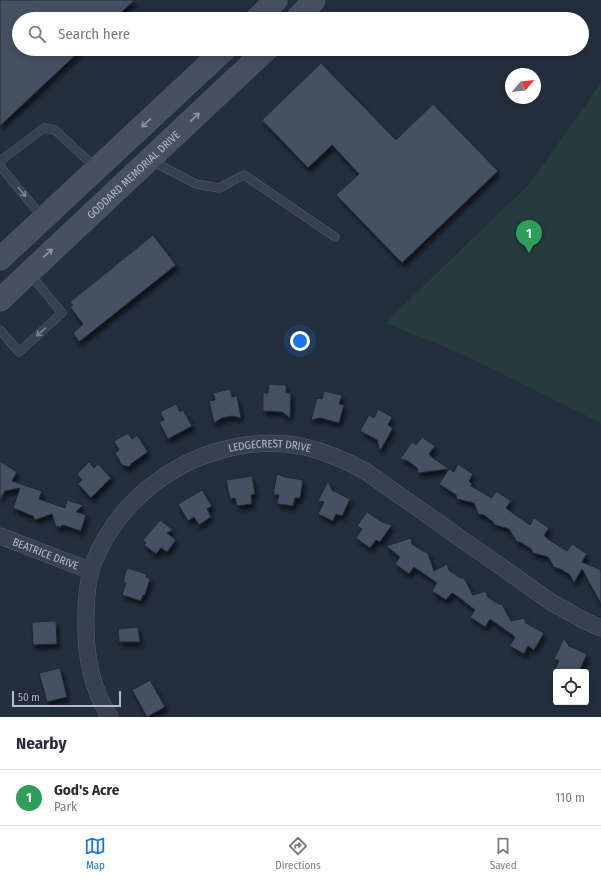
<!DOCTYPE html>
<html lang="en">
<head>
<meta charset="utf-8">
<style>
  body { margin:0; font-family:"Fira Sans Condensed",sans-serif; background:#f2f2f3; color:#2b2b33 }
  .controls { position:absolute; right:12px; bottom:12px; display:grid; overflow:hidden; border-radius:4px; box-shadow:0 2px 10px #0003 }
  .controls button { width:36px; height:36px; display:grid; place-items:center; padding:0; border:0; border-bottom:1px solid #e1e1e2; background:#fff; color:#2b2b33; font:20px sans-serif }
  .compass { position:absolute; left:505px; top:68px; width:36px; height:36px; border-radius:50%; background:#fff; box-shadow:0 2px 10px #0003; rotate:62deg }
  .scale { position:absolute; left:12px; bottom:10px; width:109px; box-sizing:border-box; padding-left:4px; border:2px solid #b4bcc9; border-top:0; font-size:11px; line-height:14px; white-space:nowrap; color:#b4bcc9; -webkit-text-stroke:3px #1d2633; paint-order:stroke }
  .you { position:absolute; left:300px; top:341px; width:14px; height:14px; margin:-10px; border:3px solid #fff; border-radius:50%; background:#1a73e8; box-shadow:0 0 0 6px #1a73e833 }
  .badge { display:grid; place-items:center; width:26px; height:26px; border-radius:50%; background:#1a73e8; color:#fff; font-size:13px; font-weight:700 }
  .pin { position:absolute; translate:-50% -33px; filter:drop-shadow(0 1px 2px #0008) }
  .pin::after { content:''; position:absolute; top:21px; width:14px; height:12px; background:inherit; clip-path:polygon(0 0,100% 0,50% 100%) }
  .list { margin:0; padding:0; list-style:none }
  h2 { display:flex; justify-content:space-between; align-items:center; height:52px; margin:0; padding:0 16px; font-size:17px }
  h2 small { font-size:13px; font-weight:400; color:#7c7c81 }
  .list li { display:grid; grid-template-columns:26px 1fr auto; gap:12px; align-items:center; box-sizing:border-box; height:56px; padding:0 16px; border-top:1px solid #e1e1e2 }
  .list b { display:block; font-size:15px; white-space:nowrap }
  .list p { margin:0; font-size:13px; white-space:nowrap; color:#7c7c81 }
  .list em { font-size:13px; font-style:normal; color:#7c7c81 }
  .icon { flex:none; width:22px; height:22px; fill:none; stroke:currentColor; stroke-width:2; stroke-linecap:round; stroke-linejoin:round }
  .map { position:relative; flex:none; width:601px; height:717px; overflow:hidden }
  .search { position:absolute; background:#fff; box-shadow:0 2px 10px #0003; left:12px; right:12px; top:12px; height:44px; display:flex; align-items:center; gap:10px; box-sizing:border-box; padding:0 14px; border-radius:22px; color:#7c7c81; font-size:15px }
  .sheet { height:108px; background:#fff }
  nav { display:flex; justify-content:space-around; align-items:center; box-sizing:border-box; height:56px; border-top:1px solid #e1e1e2; background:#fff; font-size:11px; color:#7c7c81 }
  nav a { display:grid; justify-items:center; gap:2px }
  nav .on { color:#1a73e8 }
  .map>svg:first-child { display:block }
</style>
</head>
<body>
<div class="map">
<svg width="601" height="717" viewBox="0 0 601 717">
  <defs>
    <filter id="shadow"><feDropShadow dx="2.5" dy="4.5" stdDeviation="2" flood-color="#0009"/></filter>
  </defs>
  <rect width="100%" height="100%" fill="#242f3e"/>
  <path fill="#263c3f" d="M601,83v340l-139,-69 -77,-31 145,-140z"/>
  <path fill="#455162" stroke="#1f2835" filter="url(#shadow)" d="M0,0h135l-21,19h-95v30h63l-82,77z
    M321,63l75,77 37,-36 65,67 -96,92 -66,-68 23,-21 -27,-29 -24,23 -46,-48z
    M153,235l23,30 -97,77 -6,-9 10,-9 -13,-17 3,-2 -3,-3z
    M269,384l17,1v8h5l-1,25 -8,-6 -19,-1v-18h5z
    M230,389l2,8 5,-1 4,22 -9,-2 -10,2 -8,5 -5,-22 6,-1 -2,-7z
    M324,391l18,4 -3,9 5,1 -5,18 -19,-5 -9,2 6,-22 5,1z
    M176,404l4,8 3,-2 9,16 -24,13 -9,-17 5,-2 -4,-8z
    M378,409l14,8 -4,8 5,3 -13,23 -3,-11 -17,-9 9,-16 5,3z
    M128,433l4,6 5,-4 11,17 -16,11 -3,4 -7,-2 -7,-12 4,-3 -5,-9z
    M422,437l13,9 -6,8 4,4 21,14 4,-8 15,10 -4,7 3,3 -1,2 21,12 4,-7 15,10 -5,7 4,3 20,14 4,-7 15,10 -5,7 4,4 19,12 5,-7 15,10 -5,8 19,8v34l-19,-35 -8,14 -4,-8 -10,-6 -6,-2 -6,-10 -15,-4 -2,-4 -11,-7h-3l-8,-13 -14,-4 -2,-3 -9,-7 -6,-1 -4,-11 -17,-4 -1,-4 -17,-11 10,-15 -31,4 -1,-5 -9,-7 -8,-2 12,-17 4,3z
    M0,461l17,11 -5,9 30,10 -3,8 26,9 2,-8 16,5 -7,7 10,3 -5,16 -18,-6 -4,3v-2l-3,1 -4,-13 -17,6 -2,-4 -20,-8 7,-20 -15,3 -5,9z
    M89,462l5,6 4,-4 13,14 -20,20 -13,-14 4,-4 -5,-6z
    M277,474l8,3 18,3 -3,18h-5l-2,8 -16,-2 2,-9 -6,-1z
    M252,476l3,18 -4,1 1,9 -15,2 -2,-8 -5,1 -4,-19z
    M328,481l4,9 18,9 -8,17 -6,-2 -3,7 -15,-7 6,-12 -6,-1z
    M202,490l10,16 -5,3 4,8 -12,8 -5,-8 -6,4 -10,-17z
    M367,512l15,10 10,3 -12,17 -4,-2 -6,8 -14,-10 6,-9 -5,-3z
    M160,520l13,10 -6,3 9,7 -9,12 -6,-4 -5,6 -12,-9 2,-2 -3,-3z
    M411,538l1,6 11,7 5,2 6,18 13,-7 2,6 11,8h4l9,17 13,-4 1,5 11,8h4l9,17 13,-3 2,5 18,10 -10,17 -6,-4 -4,8 -14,-8 5,-9 -4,-3 -21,-15 -5,8 -15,-10 5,-7 -18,-14 -5,-3 -6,7 -14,-9 5,-8 -23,-16 -5,7 -14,-10 5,-7 -14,-11z
    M127,568l20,6 -1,3 4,2 -5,16h-2l-2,6 -19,-6 4,-12 -3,-1z
    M56,621l1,23 -24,1 -1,-23z
    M138,627l2,15h-21l-1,-13z
    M564,638l5,8 18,8 -8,18h-25l5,-11 -5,-2z
    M60,668l7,29 -20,5 -8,-29z
    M150,680l15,27 -18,10 -15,-27z"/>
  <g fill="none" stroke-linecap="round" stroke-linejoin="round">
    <g stroke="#565f6c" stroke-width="9">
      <path id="service" d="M150,160l46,24 23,4 25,-13 91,62
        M0,161l44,-33 11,2 42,39
        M0,166l43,52
        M0,330l19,22 43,-39 -33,-40"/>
    </g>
    <g stroke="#565f6c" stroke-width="17">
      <g id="minor">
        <path id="s1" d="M0,536l91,35"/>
        <path id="s2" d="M110,717c-19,-29 -25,-65 -24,-99 0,-17 1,-37 7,-54 32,-82 121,-133 208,-118 23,5 44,14 64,25l186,131 34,19 16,7"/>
      </g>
    </g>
    <g stroke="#565f6c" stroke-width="23">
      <g id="secondary">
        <path d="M257,19l19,-19"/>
        <path d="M297,19l17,-19"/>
        <path d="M0,259l225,-210"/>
        <path id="s3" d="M0,300l267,-251"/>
      </g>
    </g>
    <use href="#service" stroke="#38414e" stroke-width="8"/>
    <use href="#minor" stroke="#38414e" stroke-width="16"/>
    <use href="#secondary" stroke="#465061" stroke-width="22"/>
  </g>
  <defs><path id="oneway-shaft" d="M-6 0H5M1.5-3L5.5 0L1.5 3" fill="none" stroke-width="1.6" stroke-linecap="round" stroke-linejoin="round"/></defs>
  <g stroke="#8e96a5">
    <use href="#oneway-shaft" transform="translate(195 117) rotate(-43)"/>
    <use href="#oneway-shaft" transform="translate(146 123) rotate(137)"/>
    <use href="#oneway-shaft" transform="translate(48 253) rotate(-43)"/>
  </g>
  <g stroke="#7c8592">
    <use href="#oneway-shaft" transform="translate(22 192) rotate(50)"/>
    <use href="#oneway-shaft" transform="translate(41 332) rotate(138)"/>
  </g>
  <g text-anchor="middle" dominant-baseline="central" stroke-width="3" stroke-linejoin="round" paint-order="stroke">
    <g font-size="11" fill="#b4bcc9" stroke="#1d2633">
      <text stroke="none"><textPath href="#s3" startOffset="183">GODDARD MEMORIAL DRIVE</textPath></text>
      <text stroke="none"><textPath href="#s2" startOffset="385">LEDGECREST DRIVE</textPath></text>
      <text stroke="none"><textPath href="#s1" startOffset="49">BEATRICE DRIVE</textPath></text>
    </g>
  </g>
</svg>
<div class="controls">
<button><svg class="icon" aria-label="locate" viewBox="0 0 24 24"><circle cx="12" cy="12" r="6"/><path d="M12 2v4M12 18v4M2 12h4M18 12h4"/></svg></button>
</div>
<svg class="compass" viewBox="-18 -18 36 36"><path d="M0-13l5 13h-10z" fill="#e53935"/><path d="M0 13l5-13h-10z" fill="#7c7c81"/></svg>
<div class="scale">50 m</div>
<div class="you"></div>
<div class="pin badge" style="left:529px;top:253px;background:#2e9e5b">1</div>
<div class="search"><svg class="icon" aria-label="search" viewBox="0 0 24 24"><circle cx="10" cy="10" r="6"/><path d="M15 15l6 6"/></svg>Search here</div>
</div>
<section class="sheet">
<h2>Nearby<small></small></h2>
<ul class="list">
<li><span class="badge" style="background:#2e9e5b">1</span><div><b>God's Acre</b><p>Park</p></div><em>110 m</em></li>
</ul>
</section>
<nav>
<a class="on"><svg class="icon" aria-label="map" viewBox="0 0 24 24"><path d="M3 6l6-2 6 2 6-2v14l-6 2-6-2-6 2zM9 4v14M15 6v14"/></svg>Map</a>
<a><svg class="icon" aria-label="directions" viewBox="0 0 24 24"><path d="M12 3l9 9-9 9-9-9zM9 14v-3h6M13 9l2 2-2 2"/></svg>Directions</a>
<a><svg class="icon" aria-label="saved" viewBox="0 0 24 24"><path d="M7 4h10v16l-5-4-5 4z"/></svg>Saved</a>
</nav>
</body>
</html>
